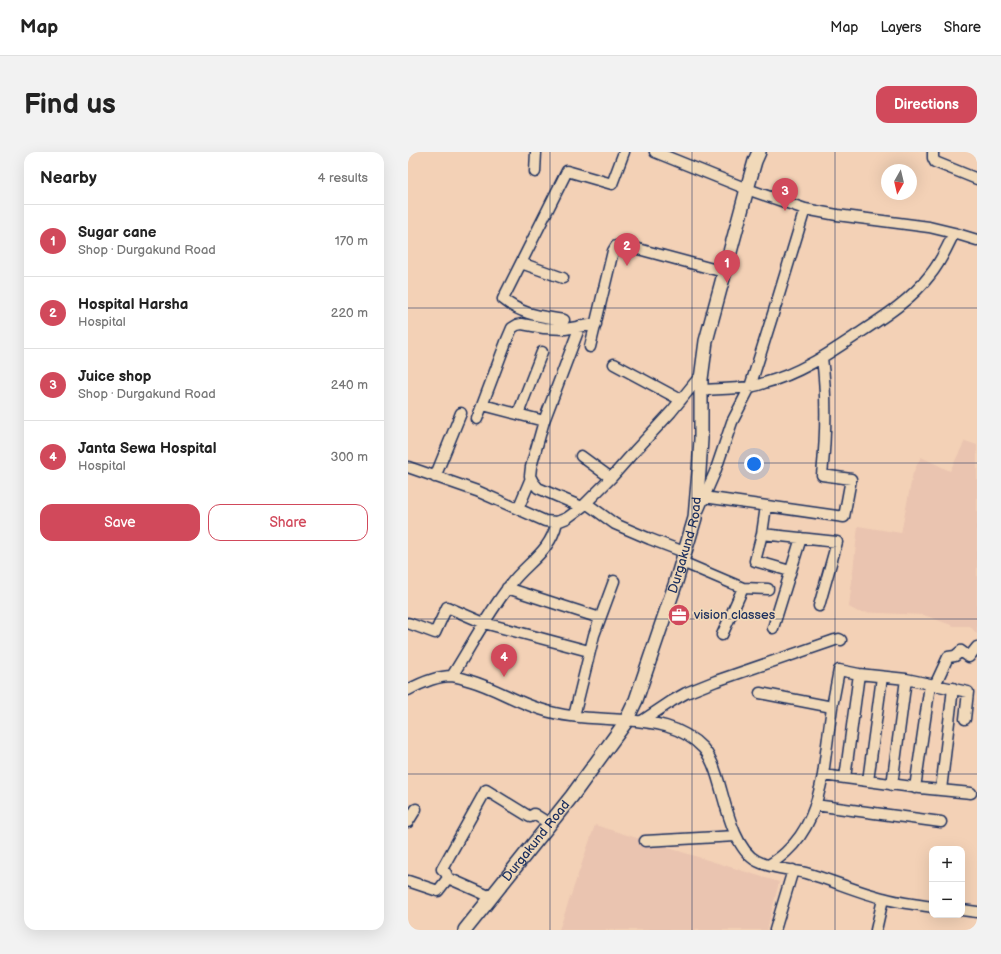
<!DOCTYPE html>
<html lang="en">
<head>
<meta charset="utf-8">
<style>
  body { margin:0; font-family:"Balsamiq Sans",sans-serif; background:#f2f2f2; color:#222 }
  .controls { position:absolute; right:12px; bottom:12px; display:grid; overflow:hidden; border-radius:8px; box-shadow:0 4px 16px #0002 }
  .controls button { width:36px; height:36px; display:grid; place-items:center; padding:0; border:0; border-bottom:1px solid #e0e0e0; background:#fff; color:#222; font:20px sans-serif }
  .compass { position:absolute; left:473px; top:12px; width:36px; height:36px; border-radius:50%; background:#fff; box-shadow:0 4px 16px #0002; rotate:188deg }
  .you { position:absolute; left:346px; top:312px; width:14px; height:14px; margin:-10px; border:3px solid #fff; border-radius:50%; background:#1a73e8; box-shadow:0 0 0 6px #1a73e833 }
  .badge { display:grid; place-items:center; width:26px; height:26px; border-radius:50%; background:#d1495b; color:#fff; font-size:13px; font-weight:700 }
  .pin { position:absolute; translate:-50% -33px; filter:drop-shadow(0 1px 2px #0008) }
  .pin::after { content:''; position:absolute; top:21px; width:14px; height:12px; background:inherit; clip-path:polygon(0 0,100% 0,50% 100%) }
  .list { margin:0; padding:0; list-style:none }
  h2 { display:flex; justify-content:space-between; align-items:center; height:52px; margin:0; padding:0 16px; font-size:17px }
  h2 small { font-size:13px; font-weight:400; color:#767676 }
  .list li { display:grid; grid-template-columns:26px 1fr auto; gap:12px; align-items:center; box-sizing:border-box; height:72px; padding:0 16px; border-top:1px solid #e0e0e0 }
  .list b { display:block; font-size:15px; white-space:nowrap }
  .list p { margin:0; font-size:13px; white-space:nowrap; color:#767676 }
  .list em { font-size:13px; font-style:normal; color:#767676 }
  .actions { display:flex; gap:8px; padding:12px 16px }
  .actions a { flex:1; padding:9px 0; border:1px solid #d1495b; border-radius:12px; text-align:center; font-size:14px; color:#d1495b }
  .actions .main { background:#d1495b; color:#fff }
  .map { position:relative; flex:none; width:569px; height:778px; overflow:hidden; border-radius:12px }
  header { display:flex; align-items:center; gap:24px; box-sizing:border-box; height:56px; padding:0 20px; background:#fff; border-bottom:1px solid #e0e0e0 }
  header strong { font-size:19px }
  nav { display:flex; gap:22px; margin-inline-start:auto; font-size:14px }
  .intro { display:flex; align-items:center; justify-content:space-between; box-sizing:border-box; height:96px; padding:0 24px }
  h1 { margin:0; font-size:28px }
  .button { padding:10px 18px; border-radius:12px; background:#d1495b; color:#fff; font-size:14px; font-weight:700 }
  main { display:flex; gap:24px; padding:0 24px }
  aside { flex:1; background:#fff; border-radius:12px; box-shadow:0 4px 16px #0002 }
  .map>svg:first-child { display:block }
</style>
</head>
<body>
<header>
<strong>Map</strong>
<nav><a>Map</a><a>Layers</a><a>Share</a></nav>
</header>
<div class="intro"><h1>Find us</h1><a class="button">Directions</a></div>
<main>
<aside>
<h2>Nearby<small>4 results</small></h2>
<ul class="list">
<li><span class="badge">1</span><div><b>Sugar cane</b><p>Shop · Durgakund Road</p></div><em>170 m</em></li>
<li><span class="badge">2</span><div><b>Hospital Harsha</b><p>Hospital</p></div><em>220 m</em></li>
<li><span class="badge">3</span><div><b>Juice shop</b><p>Shop · Durgakund Road</p></div><em>240 m</em></li>
<li><span class="badge">4</span><div><b>Janta Sewa Hospital</b><p>Hospital</p></div><em>300 m</em></li>
</ul>
<div class="actions"><a class="main">Save</a><a>Share</a></div>
</aside>
<div class="map">
<svg width="569" height="778" viewBox="0 0 569 778">
  <rect width="100%" height="100%" fill="#f3d1b6"/>
  <filter id="ink" filterUnits="userSpaceOnUse"><feTurbulence type="fractalNoise" baseFrequency=".025" numOctaves="2"/><feDisplacementMap in="SourceGraphic" scale="8" xChannelSelector="R" yChannelSelector="G"/><feConvolveMatrix kernelMatrix="1 2 1 2 8 2 1 2 1" color-interpolation-filters="sRGB"/></filter>
  <g filter="url(#ink)">
    <path fill="#eac4b0" d="M557,289l12,4v189l-7,-8h-16l-30,-11 -66,-3 -9,-5 9,-81 43,7 12,-60 8,-16 29,14z
      M187,673l184,57 -12,48h-208z"/>
    <g fill="none" stroke-linecap="round" stroke-linejoin="round">
      <g stroke="#1b2f5e" stroke-width="13">
        <path id="minor" d="M247,0l92,37 58,20 32,6 92,12 25,6 23,7
          M525,0v6l2,4 42,17
          M127,20l1,-20
          M113,111l-18,36c19,16 37,17 61,21
          M155,126l-42,-15 46,-92 45,13 12,-32
          M172,174l-36,95 -13,46 -1,9 3,6 5,6 44,19
          M182,195l23,-96 3,-5 5,-1 6,1 97,26
          M206,212l67,36
          M293,238c16,-1 32,-1 48,-3 5,-1 10,-2 15,-4 35,-9 64,-29 94,-49 26,-17 53,-34 72,-59 11,-13 17,-28 24,-42
          M75,253l61,16
          M110,262l24,-62
          M69,267l29,-77 6,-14 5,-3 5,-1 22,4 21,1 31,-5
          M173,304l30,22
          M0,315l69,24 68,30 12,1 10,-4 15,-11 29,-29 23,-26 37,-40 30,-37
          M27,325l26,-64
          M296,345l140,20 7,-38 -29,-4c4,-39 5,-78 0,-117
          M178,351l29,21 35,15 34,13
          M358,354l-4,28 75,8 -18,64
          M110,357l13,-31
          M290,359l17,-39 17,-50 18,-35 28,-89 27,-89
          M354,382l-7,27 35,10
          M274,410l61,26 -21,47
          M99,436l93,30
          M335,436l25,1
          M0,471l27,10 12,-26 37,16 101,27
          M365,476l28,-90
          M44,524c19,-30 36,-63 58,-91 17,-23 40,-32 47,-63
          M527,533l13,-28 7,-1 6,-5 8,6 8,-10
          M0,538c13,-7 29,-14 44,-14 6,1 13,3 19,5 24,7 45,21 69,28 26,9 55,9 83,11 30,2 58,5 80,28 7,8 11,18 14,28 8,24 16,73 40,85 15,8 33,8 49,12 26,7 51,19 77,25 16,5 33,6 49,9
          M352,541l72,14
          M166,564l20,-81 20,-54
          M234,569l30,-20 14,-8 30,-12 119,-41 4,-1 2,1
          M415,623l9,-68 7,-37 20,4 47,5 62,13 -3,27
          M437,626l14,-104
          M460,629l14,-104
          M484,633l14,-106
          M507,636l15,-103
          M533,638l12,-102
          M407,653l126,17
          M0,670l8,-13
          M237,689l91,-5
          M361,713c6,-4 12,-8 17,-13 23,-21 31,-48 37,-77l97,13 51,5
          M0,729l30,10 10,-13
          M83,745l-43,-19 -2,-5 -4,-4 44,-79 44,27 4,-3 16,10
          M554,758l15,2
          M367,778l18,-60
          M468,778l7,-31"/>
      </g>
      <g stroke="#1b2f5e" stroke-width="16">
        <g id="major">
          <path id="s1" d="M57,778l107,-134 53,-73 11,-23 39,-115 20,-67 4,-47 2,-32v-60l5,-38 41,-152 8,-28 4,-9"/>
        </g>
      </g>
      <use href="#minor" stroke="#f1d9b9" stroke-width="10"/>
      <use href="#major" stroke="#f1d9b9" stroke-width="13"/>
    </g>
  </g>
  <path fill="none" stroke="#1b2f5e" stroke-width="1" stroke-opacity="0.55" d="M142,0v778M284,0v778M427,0v778M0,156h569M0,311h569M0,467h569M0,622h569"/>
  <defs>
    <g id="office-disc" transform="scale(1.15)"><circle r="9.5" fill="#d1495b" stroke="#f1d9b9"/><path d="M-6-3h4V-5.5h4V-3h4V5H-6ZM-1-4.5V-3h2v-1.5ZM-6 0V1H6V0Z" fill="#fff"/></g>
  </defs>
  <g fill-rule="evenodd">
    <use href="#office-disc" x="271" y="463"/>
  </g>
  <g text-anchor="middle" dominant-baseline="central" stroke-width="3.5" stroke-linejoin="round" paint-order="stroke">
    <g font-size="13" fill="#1b2f5e" stroke="#f1d9b9">
      <text stroke="none"><textPath href="#s1" startOffset="450">Durgakund Road</textPath></text>
      <text stroke="none"><textPath href="#s1" startOffset="114">Durgakund Road</textPath></text>
    </g>
    <g font-size="13" fill="#1b2f5e" stroke="#f1d9b9" text-anchor="start">
      <text x="286" y="463">vision classes</text>
    </g>
  </g>
</svg>
<div class="controls">
<button>+</button>
<button>−</button>
</div>
<svg class="compass" viewBox="-18 -18 36 36"><path d="M0-13l5 13h-10z" fill="#e53935"/><path d="M0 13l5-13h-10z" fill="#767676"/></svg>
<div class="you"></div>
<div class="pin badge" style="left:319px;top:131px">1</div>
<div class="pin badge" style="left:219px;top:114px">2</div>
<div class="pin badge" style="left:377px;top:59px">3</div>
<div class="pin badge" style="left:96px;top:525px">4</div>
</div>
</main>
</body>
</html>
